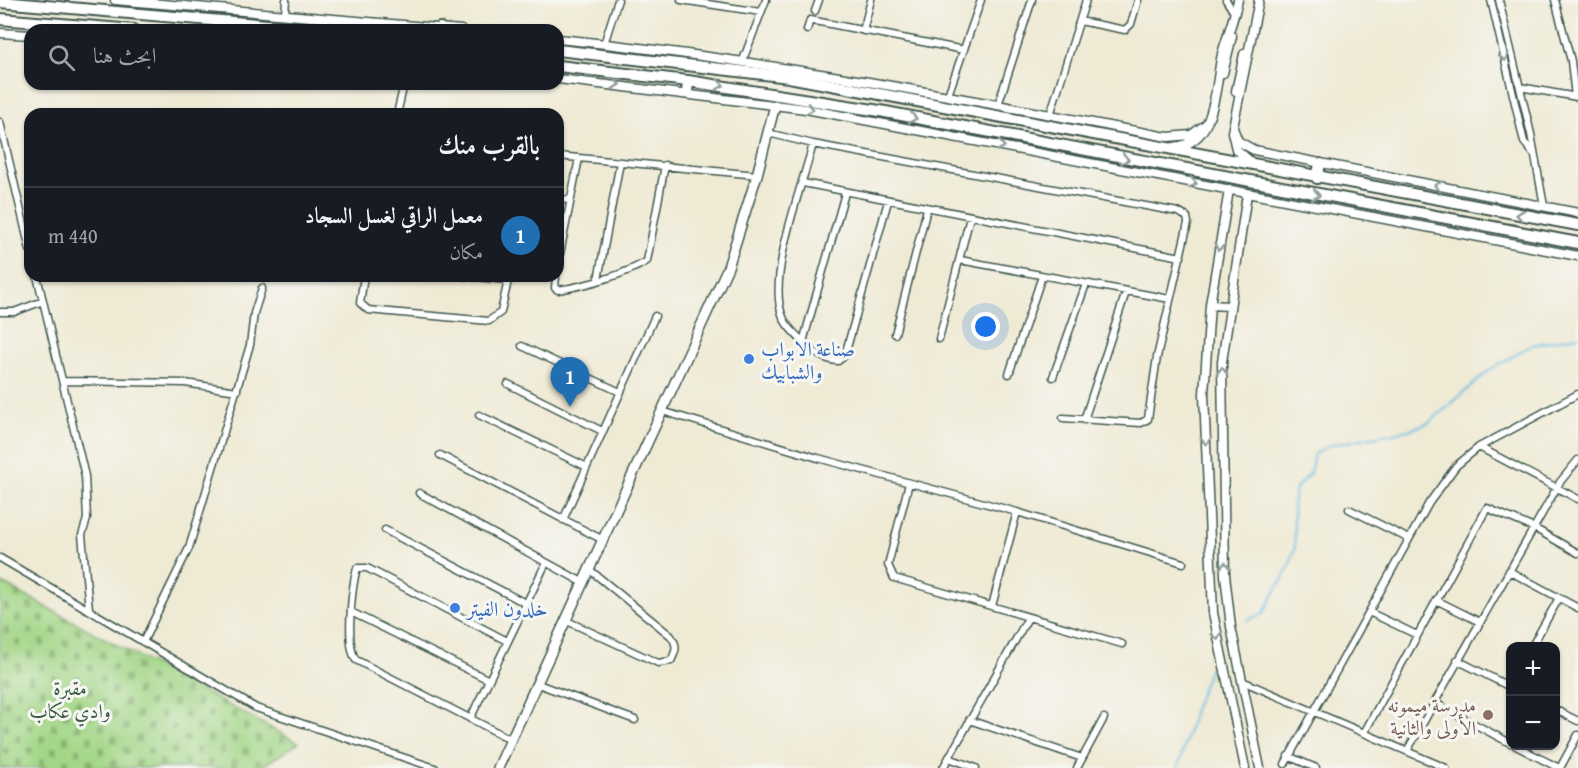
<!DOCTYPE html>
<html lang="ar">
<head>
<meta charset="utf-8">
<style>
  body { margin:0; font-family:"Gentium Book Plus",Amiri,serif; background:#242831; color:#f1f3f6; direction:rtl }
  .controls { position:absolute; right:18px; bottom:18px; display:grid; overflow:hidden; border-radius:12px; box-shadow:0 2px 4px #0004 }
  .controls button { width:54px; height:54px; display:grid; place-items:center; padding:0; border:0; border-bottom:2px solid #363941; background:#171b24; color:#f1f3f6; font:30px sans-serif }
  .you { position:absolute; left:986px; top:327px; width:21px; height:21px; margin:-15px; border:4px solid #fff; border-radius:50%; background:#1a73e8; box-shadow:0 0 0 9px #1a73e833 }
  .badge { display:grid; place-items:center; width:39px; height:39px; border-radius:50%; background:#1f6fb2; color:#fff; font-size:20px; font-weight:700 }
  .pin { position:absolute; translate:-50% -50px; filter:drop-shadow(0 2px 3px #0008) }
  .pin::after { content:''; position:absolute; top:32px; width:21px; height:18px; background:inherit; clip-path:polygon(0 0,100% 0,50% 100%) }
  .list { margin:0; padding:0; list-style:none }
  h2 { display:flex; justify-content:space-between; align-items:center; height:78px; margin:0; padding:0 24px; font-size:26px }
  h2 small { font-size:20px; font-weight:400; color:#9ea1a6 }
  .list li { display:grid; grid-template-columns:39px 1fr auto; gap:18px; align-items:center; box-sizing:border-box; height:96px; padding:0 24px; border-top:2px solid #363941 }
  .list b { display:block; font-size:22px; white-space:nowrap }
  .list p { margin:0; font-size:20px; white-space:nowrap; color:#9ea1a6 }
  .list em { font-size:20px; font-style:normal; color:#9ea1a6 }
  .icon { flex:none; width:33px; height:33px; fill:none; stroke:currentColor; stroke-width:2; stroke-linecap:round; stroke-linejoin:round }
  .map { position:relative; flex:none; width:1578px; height:768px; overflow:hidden; direction:ltr }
  .search { position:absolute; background:#171b24; box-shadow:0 2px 4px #0004; left:24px; top:24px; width:540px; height:66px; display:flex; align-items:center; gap:15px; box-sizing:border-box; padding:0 21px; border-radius:18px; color:#9ea1a6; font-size:22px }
  .panel { position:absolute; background:#171b24; box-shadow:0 2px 4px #0004; left:24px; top:108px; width:540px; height:174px; border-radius:18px; direction:rtl }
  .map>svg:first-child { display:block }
</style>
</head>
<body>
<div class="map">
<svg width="1578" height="768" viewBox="0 0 1578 768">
  <defs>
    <pattern id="cemetery-stones" width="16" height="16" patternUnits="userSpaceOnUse" patternTransform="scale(1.5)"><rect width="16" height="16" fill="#a3d686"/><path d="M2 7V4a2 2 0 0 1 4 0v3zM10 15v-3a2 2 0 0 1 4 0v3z" fill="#84af6e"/></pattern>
  </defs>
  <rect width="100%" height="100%" fill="#f6f6f2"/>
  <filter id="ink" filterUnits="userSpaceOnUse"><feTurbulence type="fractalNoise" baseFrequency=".0167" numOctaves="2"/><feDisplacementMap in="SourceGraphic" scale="12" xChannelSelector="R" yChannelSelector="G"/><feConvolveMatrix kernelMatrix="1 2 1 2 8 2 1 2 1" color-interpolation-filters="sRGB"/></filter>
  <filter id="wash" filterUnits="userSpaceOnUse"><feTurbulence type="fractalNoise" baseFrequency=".008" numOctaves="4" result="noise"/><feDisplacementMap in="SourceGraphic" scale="24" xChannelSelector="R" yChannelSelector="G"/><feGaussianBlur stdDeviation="1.35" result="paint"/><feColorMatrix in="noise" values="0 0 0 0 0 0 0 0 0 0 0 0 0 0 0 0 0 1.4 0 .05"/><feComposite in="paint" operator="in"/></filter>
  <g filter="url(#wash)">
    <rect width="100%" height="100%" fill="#efead4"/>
    <path fill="url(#cemetery-stones)" stroke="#618a5d" stroke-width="1.5" d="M0,582l299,161 -40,25h-259z"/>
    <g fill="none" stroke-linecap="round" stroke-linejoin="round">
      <path stroke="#65bbe2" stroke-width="2" d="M1247,620l16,-6 27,-49 5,-18 -2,-43 3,-16 14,-15 4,-19 16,-9 79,-15 21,-8 60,-52 42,-25 46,-9
        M1178,768l16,-58 16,-42"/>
    </g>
  </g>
  <g filter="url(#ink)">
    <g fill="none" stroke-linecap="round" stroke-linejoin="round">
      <g stroke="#3e574c" stroke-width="9">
        <path id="street" d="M681,0l80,12
          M1226,0l9,14
          M1491,0l33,142 9,11
          M1499,0l32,134 13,72
          M1555,0l16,61 4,36
          M815,11l4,-11
          M285,14l1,-14
          M1080,21l45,9 6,-6 7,-24
          M807,30l3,-10 154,30
          M863,31l8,-31
          M604,44l14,-44
          M743,60l23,-60
          M1520,87l57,10
          M948,95l33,-95
          M998,105l34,-105
          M397,114l7,-30
          M1050,115l36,-115
          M0,122l30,128
          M768,133l45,11 365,68 9,5 1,6 -31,134 -9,62 -7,4 -78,-5
          M813,144c-11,43 -47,134 -30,173 4,11 13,17 20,25 8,9 23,19 35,19l7,-6 43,-154
          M558,156l199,19
          M803,183l378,74
          M558,199l11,1
          M960,260l210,39
          M558,264l21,-106
          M37,276l48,200 2,43 -5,16 7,74
          M364,276l-4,27 8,7 121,11 12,-9 8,-36
          M464,276l44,4
          M556,276l-1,12 3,2c26,-4 67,-15 89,-29l18,-96
          M598,280l22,-118
          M0,312h14l29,-11
          M895,334l32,-125
          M939,339l31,-122
          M803,342l42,-149
          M522,346l98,46
          M1009,374l33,-98
          M1053,377l33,-93
          M64,381l121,2 52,8
          M508,384l94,47
          M662,411l156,47 199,54 166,51
          M479,415l108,52
          M1084,420l42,-128
          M1479,447l99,52
          M440,455l163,85
          M909,483l-21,82 6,13 228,66
          M419,493l165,90
          M1349,509l60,30
          M563,520l92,-204
          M385,530l140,73
          M0,558l256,150 179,60
          M1509,571l69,37
          M1436,600l44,22
          M992,606l25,-94
          M351,612l136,67
          M1369,612l48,23
          M567,621l91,42 13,-2c5,-10 7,-15 0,-25l-81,-66
          M507,641l-140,-73h-10c-5,18 -12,77 -1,92l156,80
          M143,642l46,-94 61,-203 4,-32 8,-25
          M1532,646l27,-48
          M1457,660l53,27
          M1242,681l204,87
          M538,684l97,36
          M1435,703l75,40
          M1556,710l22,11
          M470,719l76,-156
          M969,720l113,38
          M1364,733l123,-225 47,20 44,25
          M1516,746l43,22
          M1407,751l153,-269 18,-22
          M1288,756l28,12
          M949,758l27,10
          M1285,764l144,-261 27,-37 23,-19 99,-53
          M943,768l85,-150
          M1077,768l27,-50
          M1560,768l18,-33"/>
      </g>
      <g stroke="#3e574c" stroke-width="11">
        <path id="secondary" d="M115,0l346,30
          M0,33l30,2
          M558,39c206,20 407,60 610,98l23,-2 14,-10
          M1223,73l9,-37
          M558,79l248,30 772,147
          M1236,91l8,-37
          M1233,128l5,13 16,9 324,63
          M1174,147c43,-3 41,-62 48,-93 5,-18 12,-35 16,-54
          M1251,162l-15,-13 -4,-17 27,-132
          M1229,190l-19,115 -6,89 9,219 32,155
          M1247,194l-25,168 3,213 6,52 29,141
          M1210,305l19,1"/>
      </g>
      <g stroke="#3e574c" stroke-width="12">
        <path id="primary" d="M498,768l230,-501 29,-92 18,-70"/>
      </g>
      <g stroke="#3e574c" stroke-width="14">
        <path id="highway" d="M0,2l327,28
          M0,19l134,11
          M440,30v-2
          M558,50l231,27 789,148
          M558,66l130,15 192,30 698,132
          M687,93l1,-12
          M1317,178l3,-14"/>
      </g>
      <use href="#street" stroke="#fff" stroke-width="6"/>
      <use href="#secondary" stroke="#fff" stroke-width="8"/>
      <use href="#primary" stroke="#fff" stroke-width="9"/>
      <use href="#highway" stroke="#fff" stroke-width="10"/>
    </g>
    <defs><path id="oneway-chevron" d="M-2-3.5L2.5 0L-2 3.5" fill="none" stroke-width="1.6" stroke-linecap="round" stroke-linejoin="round" transform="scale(1.5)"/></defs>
    <g stroke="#8f9e9a">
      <use href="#oneway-chevron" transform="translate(1504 57) rotate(77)"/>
      <use href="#oneway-chevron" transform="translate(616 84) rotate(6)"/>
      <use href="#oneway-chevron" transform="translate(720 85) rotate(8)"/>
      <use href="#oneway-chevron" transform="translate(810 109) rotate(10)"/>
      <use href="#oneway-chevron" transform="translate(913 118) rotate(11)"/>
      <use href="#oneway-chevron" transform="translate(1001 146) rotate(11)"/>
      <use href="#oneway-chevron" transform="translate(1125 159) rotate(11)"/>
      <use href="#oneway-chevron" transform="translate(1193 183) rotate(11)"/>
      <use href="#oneway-chevron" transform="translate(1438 186) rotate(-169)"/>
      <use href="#oneway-chevron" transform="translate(1316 195) rotate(10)"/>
      <use href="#oneway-chevron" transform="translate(1520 215) rotate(-170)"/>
      <use href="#oneway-chevron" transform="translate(1219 247) rotate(100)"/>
      <use href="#oneway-chevron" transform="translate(1222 371) rotate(-88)"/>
      <use href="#oneway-chevron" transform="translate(1206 441) rotate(88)"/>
      <use href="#oneway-chevron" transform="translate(1225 566) rotate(-91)"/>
      <use href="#oneway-chevron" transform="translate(1217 636) rotate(80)"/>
    </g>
  </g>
  <g fill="#3f7fe0" stroke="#f6f6f2" stroke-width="2">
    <circle cx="749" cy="359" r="6"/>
    <circle cx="455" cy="608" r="6"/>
  </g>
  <circle fill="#8d6e63" stroke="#f6f6f2" stroke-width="2" cx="1488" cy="715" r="6"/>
  <g text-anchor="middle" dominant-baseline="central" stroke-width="6" stroke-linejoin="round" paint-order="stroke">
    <g font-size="20" fill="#366cbe" stroke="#f6f6f2" text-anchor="start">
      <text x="761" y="348">صناعة الابواب<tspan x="761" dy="23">والشبابيك</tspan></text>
      <text x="467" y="608">خلدون الفيتر</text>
    </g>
    <g font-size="20" fill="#395c44" stroke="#f6f6f2">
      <text x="70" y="687">مقبرة<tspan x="70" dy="23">وادي عكاب</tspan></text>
    </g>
    <g font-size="20" fill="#785e54" stroke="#f6f6f2" text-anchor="end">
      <text x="1476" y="704">مدرسة ميمونه<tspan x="1476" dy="23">الأولى والثانية</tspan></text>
    </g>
  </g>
</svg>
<div class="controls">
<button>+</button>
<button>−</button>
</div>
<div class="you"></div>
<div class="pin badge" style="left:570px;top:407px">1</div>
<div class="search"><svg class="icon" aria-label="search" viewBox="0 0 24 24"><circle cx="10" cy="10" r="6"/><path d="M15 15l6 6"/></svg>ابحث هنا</div>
<section class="panel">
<h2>بالقرب منك<small></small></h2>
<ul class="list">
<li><span class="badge">1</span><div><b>معمل الراقي لغسل السجاد</b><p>مكان</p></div><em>440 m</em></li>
</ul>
</section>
</div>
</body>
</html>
